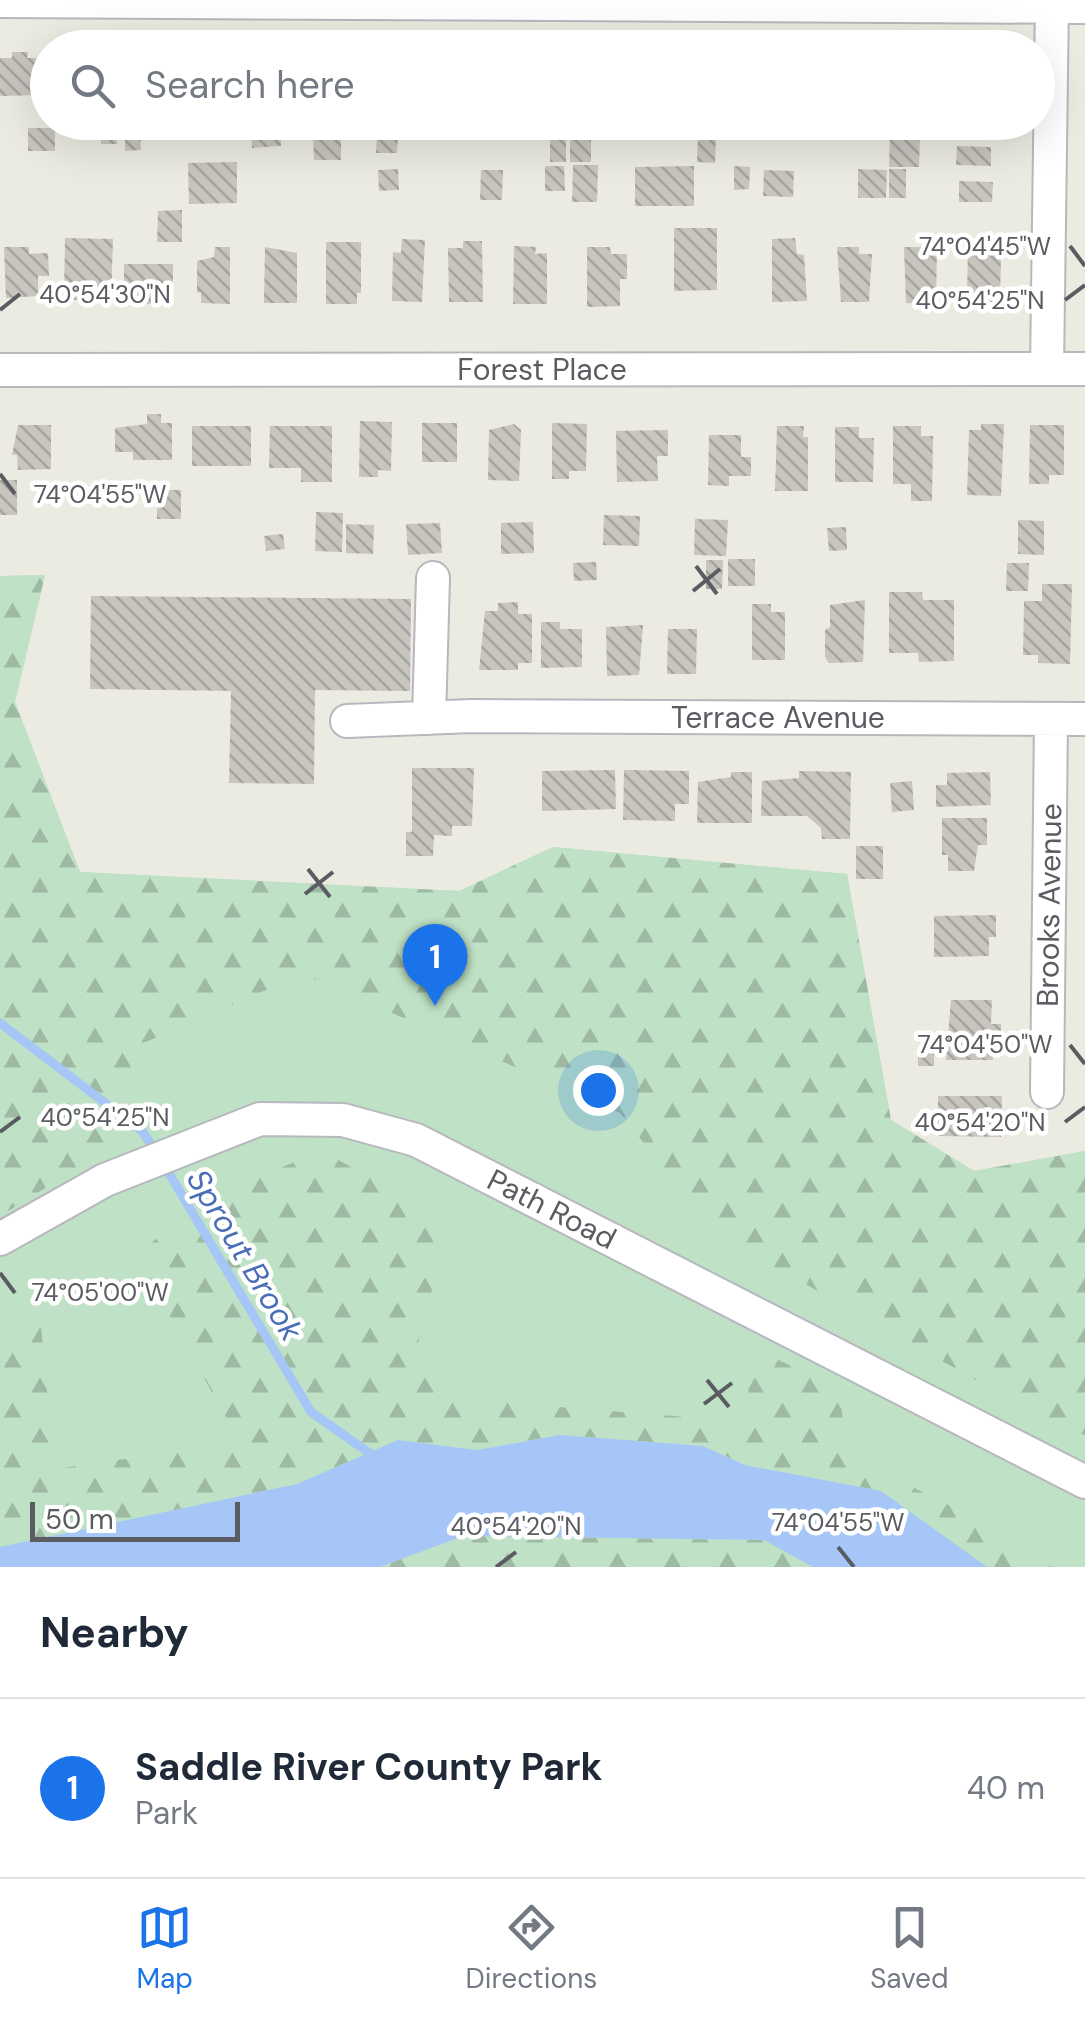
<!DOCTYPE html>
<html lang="en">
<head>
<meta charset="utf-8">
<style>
  body { margin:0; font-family:"DM Sans",sans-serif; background:#f6f6f7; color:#1f2937 }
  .scale { position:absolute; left:30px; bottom:25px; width:210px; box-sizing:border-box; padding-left:10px; border:5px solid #5a5c61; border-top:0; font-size:28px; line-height:35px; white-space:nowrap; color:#5a5c61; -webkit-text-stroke:8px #fff; paint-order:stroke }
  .you { position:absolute; left:598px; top:1090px; width:35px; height:35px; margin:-25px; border:8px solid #fff; border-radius:50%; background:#1a73e8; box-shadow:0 0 0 15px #1a73e833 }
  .badge { display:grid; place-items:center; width:65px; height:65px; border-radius:50%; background:#1a73e8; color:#fff; font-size:32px; font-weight:700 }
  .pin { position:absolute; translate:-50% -82px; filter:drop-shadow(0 2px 5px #0008) }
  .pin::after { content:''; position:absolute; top:52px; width:35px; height:30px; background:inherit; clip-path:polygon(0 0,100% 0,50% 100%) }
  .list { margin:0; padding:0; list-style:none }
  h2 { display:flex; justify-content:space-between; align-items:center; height:130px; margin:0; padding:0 40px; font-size:42px }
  h2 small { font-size:32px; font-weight:400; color:#747a83 }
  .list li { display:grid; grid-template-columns:65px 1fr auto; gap:30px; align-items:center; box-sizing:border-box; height:180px; padding:0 40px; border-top:2px solid #e0e1e3 }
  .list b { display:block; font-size:38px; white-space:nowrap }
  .list p { margin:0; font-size:32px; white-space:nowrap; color:#747a83 }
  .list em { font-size:32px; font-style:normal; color:#747a83 }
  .icon { flex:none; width:55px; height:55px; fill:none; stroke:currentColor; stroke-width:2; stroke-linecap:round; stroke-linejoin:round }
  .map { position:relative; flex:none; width:1085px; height:1567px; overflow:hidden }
  .search { position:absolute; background:#fff; box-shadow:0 10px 40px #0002; left:30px; right:30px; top:30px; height:110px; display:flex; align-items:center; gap:25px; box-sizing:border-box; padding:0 35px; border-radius:55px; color:#747a83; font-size:38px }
  .sheet { height:310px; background:#fff }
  nav { display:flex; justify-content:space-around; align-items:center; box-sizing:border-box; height:140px; border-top:2px solid #e0e1e3; background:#fff; font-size:28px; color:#747a83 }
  nav a { display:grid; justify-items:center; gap:5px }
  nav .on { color:#1a73e8 }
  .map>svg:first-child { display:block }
</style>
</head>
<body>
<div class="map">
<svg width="1085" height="1567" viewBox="0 0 1085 1567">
  <defs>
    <pattern id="forest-firs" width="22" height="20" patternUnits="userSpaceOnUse" patternTransform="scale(2.5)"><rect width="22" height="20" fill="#bfe1c5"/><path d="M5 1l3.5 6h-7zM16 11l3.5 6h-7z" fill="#9ebaa3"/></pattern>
    <pattern id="building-back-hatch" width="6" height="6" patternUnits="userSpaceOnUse" patternTransform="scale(2.5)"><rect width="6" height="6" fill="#c7c5be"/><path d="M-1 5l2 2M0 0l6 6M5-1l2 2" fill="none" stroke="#a5a39e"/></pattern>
  </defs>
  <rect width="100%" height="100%" fill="#ebebe1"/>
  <path fill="#bfe1c5" d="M45,575l-30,127 65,170 379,19 94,-44 294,27 44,246 83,51 111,-20v416h-1085v-991z"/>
  <path fill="url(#forest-firs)" d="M45,575l-30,127 65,170 379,19 94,-44 294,27 44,246 83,51 111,-20v284l-22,-6 -348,-196 -95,-120 -317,-139 -162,70 -26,101 -115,71v-640z
    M322,1151l128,70 -38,145 72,35 266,21 -4,-77 93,43 8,67 100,49 105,63h-65l-106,-76 -136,-26 -42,-19 -143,-11 -84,15 -78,-10 -101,44 -297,63v-219l40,-14 14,155 186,-26 -104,-189 81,-60z
    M463,1536l301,4 49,27h-433z"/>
  <path fill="#a5c6f7" d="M560,1435l143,11 42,19 136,26 106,76h-174l-49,-27 -301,-4 -83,31h-380v-20l297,-63 101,-44 79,10z"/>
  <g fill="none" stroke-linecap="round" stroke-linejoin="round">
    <path stroke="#a5c6f7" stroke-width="9" d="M0,1023l142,108 14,21
      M164,1165l147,247 67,47"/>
  </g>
  <path fill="url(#building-back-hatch)" d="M12,52h16l-1,6h11l1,37 -39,1v-38h12z
    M832,122h49v17h-22v-11h-27z
    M116,126l1,18h-16l-1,-17z
    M280,126l1,20 -29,2 -1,-21z
    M28,128h27v23h-27z
    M570,131h21v31h-21z
    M125,132h15l1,18 -16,1z
    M341,132v28h-27l-1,-27z
    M377,135h21l-1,18h-21z
    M550,136l16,1v25h-16z
    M890,136h30l-1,31h-30z
    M698,137l18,1 -1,25 -18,-1z
    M957,146l34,1v19l-35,-1z
    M237,162v41l-48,1 -1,-41z
    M573,165h25l-1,37h-25z
    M545,166h19l1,25h-20z
    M694,166v40h-59v-39z
    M734,166l16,1 -1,22 -15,1z
    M398,169l1,21 -20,1 -1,-21z
    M858,169l29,1 -1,28h-28z
    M889,169h17v29h-17z
    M481,170h22l-1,30h-22z
    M764,170l30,1 -1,26 -30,-1z
    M959,181l34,1 -1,20h-33z
    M182,210v32h-25l1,-31z
    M674,228h43v62l-43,1z
    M65,238l48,1 -2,61h-47z
    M795,238l2,16 7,1 3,46 -35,1v-63z
    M402,239l23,1 -3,62 -30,-1 1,-49 8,1z
    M463,241h19l1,61h-34l-1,-54h15z
    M326,242h35v51h-4v11h-31z
    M514,246l22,1 -1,7 12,-1v51h-34z
    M4,247h25v7l19,-1 1,23h-11v20l-32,2z
    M215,247h15v57l-29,-1v-11l-4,1v-32l17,-4z
    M265,247l32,6v50h-33z
    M587,247h23l1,7h16v25h-7v27l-33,1z
    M837,247h22v7h13l-3,48h-28z
    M904,247h33l-1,57 -30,-1z
    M968,248l33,7 -1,47h-29v-9h-4z
    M124,264h49v34h-18v6h-11v-6l-20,1z
    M147,414h14v9h11v37h-39v-8h-18v-24l32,-4z
    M360,421l32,1 -1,49 -13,-1v7h-19z
    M422,423h35v39h-35z
    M552,423l35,1 -1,47h-17v8h-17z
    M514,424l7,6 -2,51 -31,-1 1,-50z
    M981,424h23l-3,72 -34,-1 2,-65h12z
    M18,425h33v44l-33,1 -1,-15h-5z
    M1030,425h34v50h-15v9h-20z
    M192,426h59v40h-59z
    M270,426h62v56h-31v-14h-32z
    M777,426h27l-1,11h5v54h-33z
    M893,426h28v10h12l-1,65h-21v-17h-18z
    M835,427h24v11h15l-1,44h-38z
    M668,430v26h-11l1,25 -41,1 -1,-51z
    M709,435h32v22h10v19h-22v10l-21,-1z
    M0,480h17v35h-17z
    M157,490h24v29h-24z
    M316,512l27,1 -1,39 -27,-1z
    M604,515l36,1 -1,30 -36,-1z
    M695,519l33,1 -2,36 -32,-1z
    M1018,520l26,1v34l-26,-1z
    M533,522l1,31 -33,1v-31z
    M440,523l2,30 -34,2 -2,-31z
    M346,524l28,1 -1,29 -27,-1z
    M846,527l1,23 -18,1 -2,-23z
    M283,534l2,15 -19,2 -2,-15z
    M728,559h27v27h-27z
    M706,560h17l-1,29h-16z
    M596,562l1,18 -23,1 -1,-18z
    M1007,563h22l-1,28h-22z
    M1042,584h30l-2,80 -32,-1v-8h-15l1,-54h18z
    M889,592h33l1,8h31v61l-35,1 -1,-9h-29z
    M91,596l320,3 -1,92 -95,-1 -1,94 -85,-1 2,-92 -141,-2z
    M865,600l-2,62 -34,1 -4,-6v-27l5,-3v-22z
    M518,602v12h14v49h-14v7h-39l6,-59h13v-8z
    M752,604h19v8h14v48h-33z
    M541,622h19v7h22v38l-41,1z
    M643,625l-4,50 -32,1 -1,-49z
    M668,629h29l-1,45h-29z
    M412,768h62l-2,58h-20v10l-18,-1 -1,21h-27v-24h6z
    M615,770l1,39 -74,2v-40z
    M624,770l65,1v33h-14v17l-52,-1z
    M799,771l52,1 -1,67h-28l-1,-11 -14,-12h-46l1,-35 37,-3z
    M731,772h21v51h-55l1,-41 33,-5z
    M990,772l1,33 -55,2v-22h11v-12z
    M912,781l2,29 -22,2 -2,-29z
    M942,818h45v27h-9l-4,26h-26v-16h-6z
    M856,846h27v33h-27z
    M996,915v22h-7v19l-55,1v-41z
    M951,1000h41l-1,24h10v19h-8v17h-47z
    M918,1048h16v18h-16z
    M938,1096h64l-1,41 -63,-1z"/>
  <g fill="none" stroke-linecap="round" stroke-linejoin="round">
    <g stroke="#b7b8bd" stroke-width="36">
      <path id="minor" d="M0,1l1085,6
        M1047,369l5,-369
        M0,370l1085,-1
        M429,718l4,-140
        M347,721l125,-5 613,3
        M1047,1092l4,-373
        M0,1239l105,-59 155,-61 83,1 73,20 669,342"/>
    </g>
    <use href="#minor" stroke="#fff" stroke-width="32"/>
  </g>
  <path fill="none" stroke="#5a5c61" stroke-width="4" d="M1070,246l15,20M1065,300l20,-15M0,310l20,-16M0,474l15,20M696,566l21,28M693,591l27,-22M308,869l22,28M305,894l28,-22M1070,1045l15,19M1065,1122l20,-15M0,1132l20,-15M0,1273l15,20M707,1380l22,27M704,1404l28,-21M838,1547l16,20M496,1567l20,-15"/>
  <g text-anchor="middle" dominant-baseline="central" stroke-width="9" stroke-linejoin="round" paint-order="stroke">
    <g font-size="30" fill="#5a5c61" stroke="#fff">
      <text x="542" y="369">Forest Place</text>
      <text x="778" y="717">Terrace Avenue</text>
      <text transform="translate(1049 905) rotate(-89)">Brooks Avenue</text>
      <text transform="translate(552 1209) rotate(27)">Path Road</text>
    </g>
    <g font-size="32" font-style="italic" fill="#4b6eb7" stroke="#fff">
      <text transform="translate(245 1255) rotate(59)">Sprout Brook</text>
    </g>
  </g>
  <g font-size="25" text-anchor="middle" fill="#5a5c61" stroke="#fff" stroke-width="9" stroke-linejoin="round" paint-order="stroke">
    <text x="985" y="255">74°04'45"W</text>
    <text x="105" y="303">40°54'30"N</text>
    <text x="980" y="309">40°54'25"N</text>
    <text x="100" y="503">74°04'55"W</text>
    <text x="985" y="1053">74°04'50"W</text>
    <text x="105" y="1126">40°54'25"N</text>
    <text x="980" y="1131">40°54'20"N</text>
    <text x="100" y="1301">74°05'00"W</text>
    <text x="838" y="1531">74°04'55"W</text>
    <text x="516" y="1535">40°54'20"N</text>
  </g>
</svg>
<div class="scale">50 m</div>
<div class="you"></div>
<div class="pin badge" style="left:435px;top:1006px">1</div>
<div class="search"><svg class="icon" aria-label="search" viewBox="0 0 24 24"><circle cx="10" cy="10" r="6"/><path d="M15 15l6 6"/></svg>Search here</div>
</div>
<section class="sheet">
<h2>Nearby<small></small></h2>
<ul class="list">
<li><span class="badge">1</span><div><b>Saddle River County Park</b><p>Park</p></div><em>40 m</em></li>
</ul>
</section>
<nav>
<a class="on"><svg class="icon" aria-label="map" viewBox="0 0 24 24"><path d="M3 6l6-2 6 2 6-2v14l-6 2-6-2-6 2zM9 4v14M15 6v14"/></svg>Map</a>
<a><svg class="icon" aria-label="directions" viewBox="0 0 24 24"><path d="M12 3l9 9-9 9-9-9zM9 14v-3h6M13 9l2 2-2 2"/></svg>Directions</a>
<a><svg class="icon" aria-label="saved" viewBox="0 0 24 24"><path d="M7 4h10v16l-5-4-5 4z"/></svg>Saved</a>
</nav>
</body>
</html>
